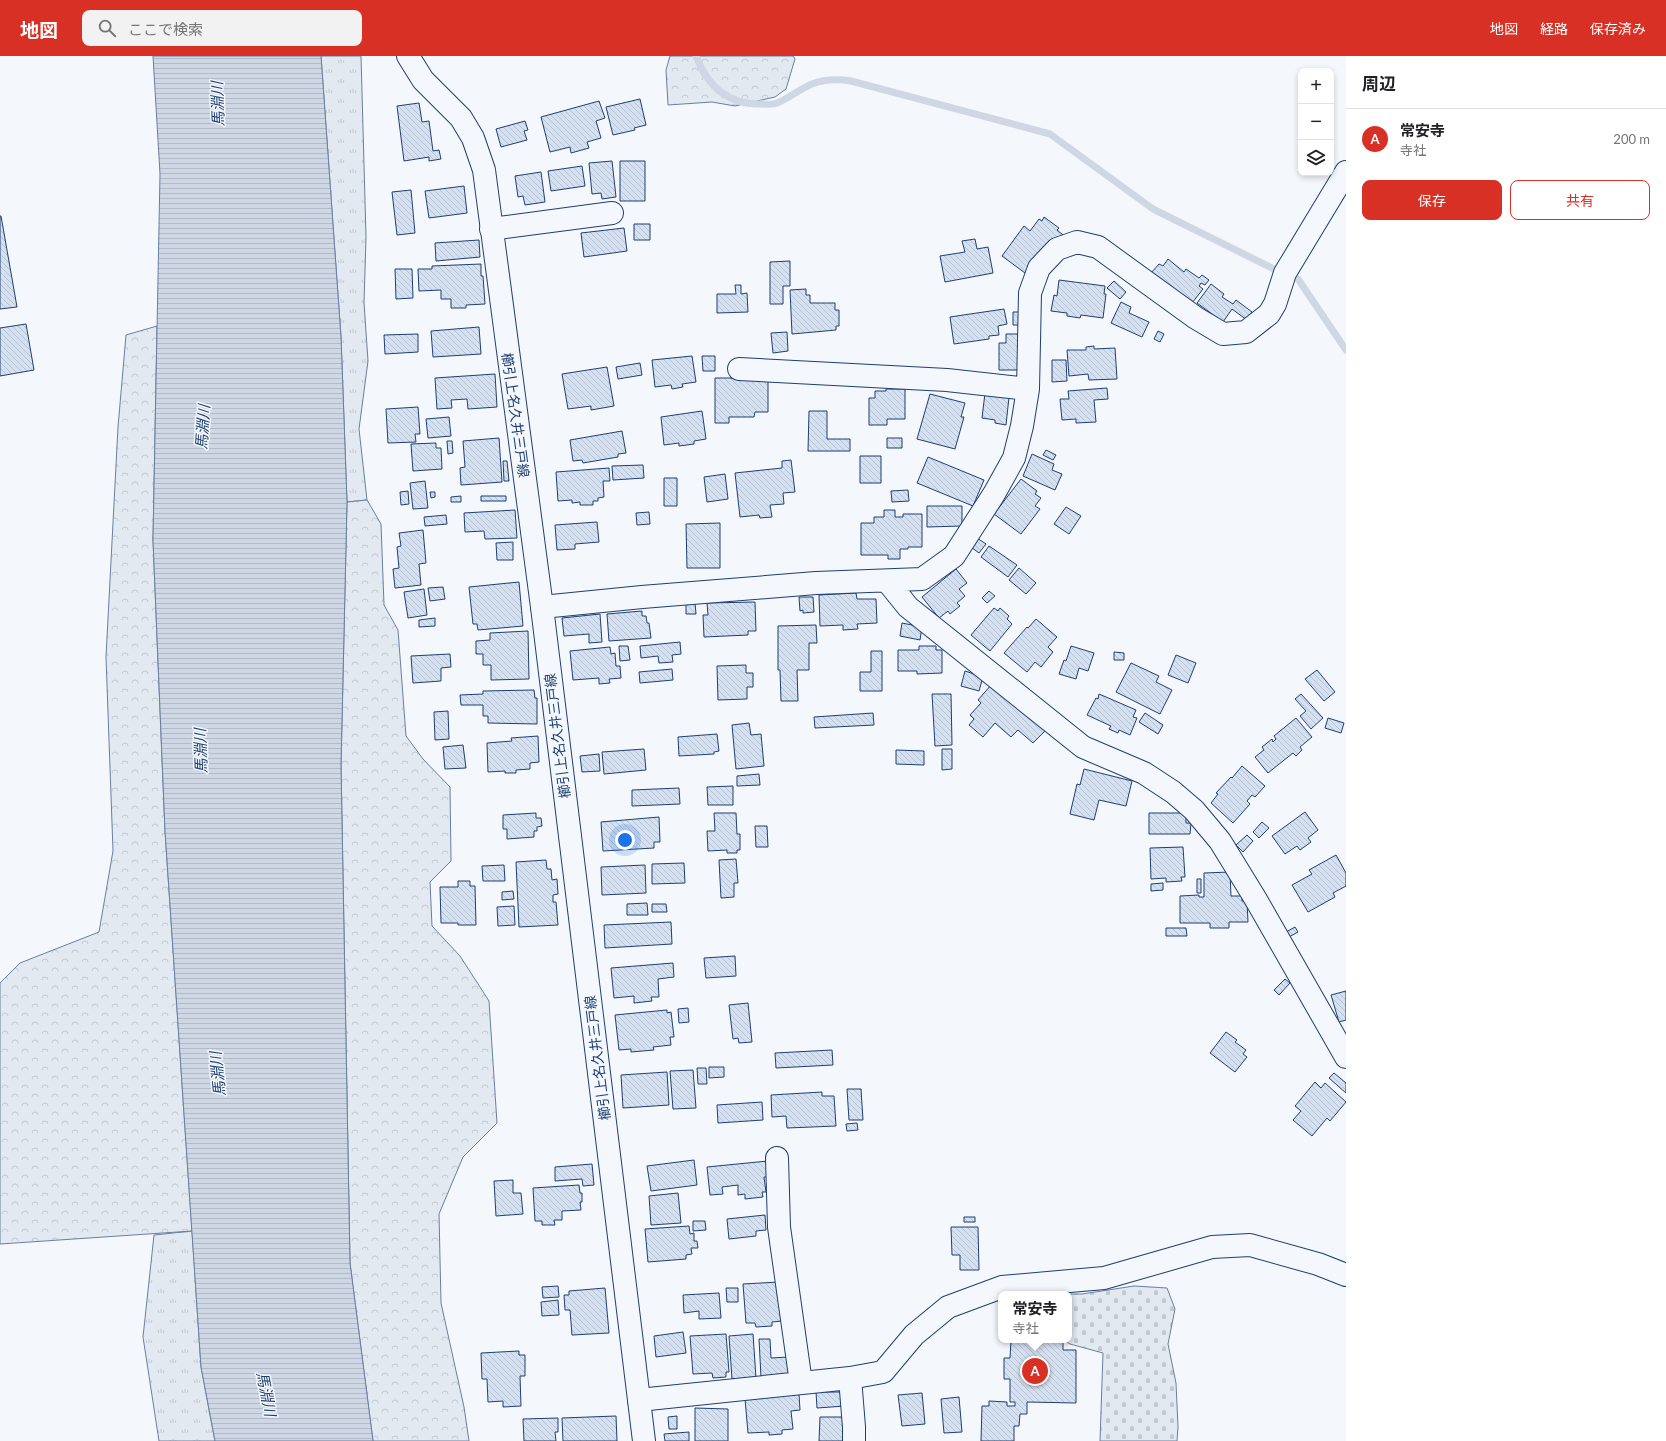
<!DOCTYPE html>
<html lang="ja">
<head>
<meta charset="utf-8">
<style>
  body { margin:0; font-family:Lato,"Noto Sans JP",sans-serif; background:#f2f2f2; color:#202124 }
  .controls { position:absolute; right:12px; top:12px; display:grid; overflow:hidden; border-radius:8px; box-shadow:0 2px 6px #0003 }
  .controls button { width:36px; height:36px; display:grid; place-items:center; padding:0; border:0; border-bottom:1px solid #e0e0e0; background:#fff; color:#202124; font:20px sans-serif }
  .you { position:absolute; left:625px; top:784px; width:14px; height:14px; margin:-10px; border:3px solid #fff; border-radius:50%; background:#1a73e8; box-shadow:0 0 0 6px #1a73e833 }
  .badge { display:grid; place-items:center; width:26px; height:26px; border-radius:50%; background:#d93025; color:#fff; font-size:13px; font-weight:700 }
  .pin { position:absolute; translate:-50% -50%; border:2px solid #fff; box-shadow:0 1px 4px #0006 }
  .popup { position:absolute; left:998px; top:1235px; width:74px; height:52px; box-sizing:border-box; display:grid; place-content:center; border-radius:8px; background:#fff; filter:drop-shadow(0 1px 3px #0005); font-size:13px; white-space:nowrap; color:#757577 }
  .popup b { font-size:15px; color:#202124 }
  .popup::after { content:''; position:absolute; left:50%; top:100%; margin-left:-8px; border:8px solid transparent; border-top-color:#fff }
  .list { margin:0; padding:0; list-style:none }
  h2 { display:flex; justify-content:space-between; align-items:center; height:52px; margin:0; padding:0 16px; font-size:17px }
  h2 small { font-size:13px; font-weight:400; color:#757577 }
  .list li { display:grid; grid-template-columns:26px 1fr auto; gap:12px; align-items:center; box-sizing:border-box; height:60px; padding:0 16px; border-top:1px solid #e0e0e0 }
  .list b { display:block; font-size:15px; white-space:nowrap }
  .list p { margin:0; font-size:13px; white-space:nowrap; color:#757577 }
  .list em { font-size:13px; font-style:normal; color:#757577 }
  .actions { display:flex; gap:8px; padding:12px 16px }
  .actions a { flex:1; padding:9px 0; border:1px solid #d93025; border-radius:8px; text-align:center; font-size:14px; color:#d93025 }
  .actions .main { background:#d93025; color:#fff }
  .icon { flex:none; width:22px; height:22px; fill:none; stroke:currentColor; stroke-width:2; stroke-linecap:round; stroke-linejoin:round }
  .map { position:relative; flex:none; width:1346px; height:1385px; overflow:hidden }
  header { display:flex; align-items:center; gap:24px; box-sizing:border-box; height:56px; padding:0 20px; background:#d93025; color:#fff }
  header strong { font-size:19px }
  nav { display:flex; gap:22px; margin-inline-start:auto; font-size:14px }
  .search { width:280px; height:36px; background:#f2f2f2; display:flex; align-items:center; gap:10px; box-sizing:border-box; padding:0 14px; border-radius:8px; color:#757577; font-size:15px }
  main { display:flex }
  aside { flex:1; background:#fff }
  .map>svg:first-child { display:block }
</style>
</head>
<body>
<header>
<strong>地図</strong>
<div class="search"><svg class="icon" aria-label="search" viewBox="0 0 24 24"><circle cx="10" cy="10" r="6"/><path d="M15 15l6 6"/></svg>ここで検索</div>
<nav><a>地図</a><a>経路</a><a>保存済み</a></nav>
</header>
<main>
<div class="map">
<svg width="1346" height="1385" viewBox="0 0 1346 1385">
  <defs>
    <pattern id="grass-tufts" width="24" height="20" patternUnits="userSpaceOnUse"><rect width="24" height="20" fill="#e3e9f0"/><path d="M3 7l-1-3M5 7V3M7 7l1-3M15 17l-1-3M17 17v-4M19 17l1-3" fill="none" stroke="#c2c9d1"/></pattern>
    <pattern id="forest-crowns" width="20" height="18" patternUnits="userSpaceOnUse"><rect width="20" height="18" fill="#e3e9f0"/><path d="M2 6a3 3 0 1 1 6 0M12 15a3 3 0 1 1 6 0" fill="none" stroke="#c2c9d1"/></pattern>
    <pattern id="cemetery-stones" width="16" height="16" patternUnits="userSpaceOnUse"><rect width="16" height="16" fill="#e3e9f0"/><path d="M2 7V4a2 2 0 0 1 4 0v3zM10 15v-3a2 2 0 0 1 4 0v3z" fill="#c2c9d1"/></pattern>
    <pattern id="water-rules" width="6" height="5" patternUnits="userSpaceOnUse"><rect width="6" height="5" fill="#cfd7e4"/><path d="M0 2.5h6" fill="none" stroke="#b1bac7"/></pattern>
    <pattern id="building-back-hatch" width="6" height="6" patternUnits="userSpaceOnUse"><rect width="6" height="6" fill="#d5e0f0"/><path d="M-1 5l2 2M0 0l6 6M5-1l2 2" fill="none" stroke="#b6c1d1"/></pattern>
  </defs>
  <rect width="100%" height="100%" fill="#f4f7fb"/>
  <path fill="url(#grass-tufts)" stroke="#687fa3" d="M321,0h40l5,181 -2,66 4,58 -9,68 8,71 -20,2 -6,-165z
    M192,1175l9,136 14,74h-56l-16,-104 11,-102z"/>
  <path fill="url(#forest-crowns)" stroke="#687fa3" d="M670,0h123l2,3 -9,30 -11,8 -40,9 -23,-4 -44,3 -2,-35z
    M157,270l-4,214 12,291 27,400 -192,13v-261l20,-20 79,-31 14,-81 -7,-194 12,-230 8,-92z
    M367,444l14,24 3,81 14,25 8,106 17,23 27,28 1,74 -21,21 2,44 28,30 29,45 8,122 -34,34 -24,57 2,89 23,104 5,34h-96l-23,-178 -9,-498 6,-263z"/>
  <path fill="url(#cemetery-stones)" stroke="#687fa3" d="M1134,1230l33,2 8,21 -7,35 8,39 2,44 -1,14h-77l3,-88 -33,-9 -7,-4h6v-46h-40h53z"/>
  <path fill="url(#water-rules)" stroke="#687fa3" d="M153,0h168l20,281 6,165 -6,263 9,498 23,178h-158l-14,-74 -36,-536 -12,-291 7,-366z"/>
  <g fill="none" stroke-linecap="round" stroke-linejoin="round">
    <path stroke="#cfd7e4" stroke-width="7" d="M696,0c11,29 30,48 63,48 5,0 13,1 18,-1 12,-5 23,-14 35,-19 13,-5 26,-5 39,-3l199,53 103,75 125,62 20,8 48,71"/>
  </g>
  <path fill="url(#building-back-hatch)" stroke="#1d3f73" d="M640,43l6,26 -12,3 1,2 -22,5 -7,-28z
    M599,45l6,17 -9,3 5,17 -14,4 2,6 -18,5 -1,-6 -20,5 -9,-35z
    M419,47l3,19 7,-1 4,30 6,-1 2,9 -12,2v-4l-25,4 -7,-55z
    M525,65l3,9 -4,1 3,9 -26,7 -5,-18z
    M612,105l4,36 -14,2 -1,-6 -9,1 -3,-31z
    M620,105h25v40h-25z
    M582,110l3,20 -34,5 -3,-20z
    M541,116l4,30 -20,3 -2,-9 -5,1 -3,-21z
    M464,130l3,27 -38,5 -4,-27z
    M411,134l4,43 -18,2 -5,-43z
    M0,160h1l16,91 -17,2z
    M1044,161l15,11 -2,2 6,5 -9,12 -7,-3 -22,29 -23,-17 22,-30 6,5 9,-12 3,2z
    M634,168h16v16h-16z
    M624,172l3,23 -43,6 -3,-24z
    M975,183l2,10 11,-2 5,26 -48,9 -5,-26 25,-4 -3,-11z
    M479,184l1,17 -44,4 -1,-18z
    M1168,203l16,13 2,-3 13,9 3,-3 7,5 -4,5 -4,-2 -2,3 4,3 -11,14 -41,-30 8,-9 4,2z
    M790,205v25h-7v18h-13v-42z
    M481,208v12h2l2,28 -19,1v3h-15v-9h-10v-9l-22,1 -1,-22h14v-3z
    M395,213h17l1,29 -17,1z
    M1059,224l46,6 -1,8h2l-3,24 -22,-3 -1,3 -13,-2v-3l-16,-2 3,-16 3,1z
    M1114,225l12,11 -6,7 -13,-11z
    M1211,228l13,10 -2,3 11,7 3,-4 16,12 -5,8 -15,-11 -9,13 -26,-19z
    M735,229h6v9l6,-1 1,19 -31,1v-19h19z
    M806,233v6h4v8h25v7h4v16h-3v4l-44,4 -2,-44z
    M1121,246l10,5 -2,6 20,9 -7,15 -31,-14z
    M1004,253l3,15 -9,2 1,9 -10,1v3l-35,5 -4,-27z
    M1013,256h9v13h-9z
    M26,268l8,46 -34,6v-48z
    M479,271l2,27 -48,3 -2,-26z
    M1158,275l6,3 -4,8 -6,-3z
    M787,276l1,19 -15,2 -2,-20z
    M418,278v18l-33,2 -1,-19z
    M1006,278h14l1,36h-22v-27h7z
    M1094,290v3l21,-1 2,31 -28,1 -1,-6 -19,2 -2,-26h19v-3z
    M692,300l4,26 -14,2 1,3 -11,2 -1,-4 -16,2 -3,-27z
    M702,300h13v15h-12z
    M1052,304h14l1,21 -15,1z
    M640,307l2,12 -24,4 -2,-12z
    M607,311l7,39 -23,4v-4l-23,3 -6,-35z
    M495,318l2,33 -29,2 -1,-10 -16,1 1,8 -15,1 -2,-31z
    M715,322h53v34h-13l-1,5h-25v6h-14z
    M1107,332l1,11 -14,1 2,22 -20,1v-4l-14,1 -2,-21h9l-1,-8z
    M886,333h19v30h-18v6h-18v-27h6v-7h11z
    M985,337l24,4 -3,28 -11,-2v-3l-13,-2z
    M930,338l35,9 -4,14h3l-9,32 -38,-10z
    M418,351l2,27h-5l1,8 -28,1 -2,-34z
    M702,355l4,28 -12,2v3l-15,2v-3l-15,2 -3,-28z
    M809,355h18v28h23v12h-42z
    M449,361l2,19 -23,2 -2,-19z
    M622,375l4,22 -8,1v3l-35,6 -1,-3 -9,1 -3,-21z
    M499,382l3,44 -41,3 -1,-17 5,-1 -2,-26z
    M887,382h15v10h-15z
    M447,385h5l1,12 -5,1z
    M436,387v5h5l1,21 -29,2 -2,-27z
    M1046,394l10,5 -3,5 -10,-5z
    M1032,398l22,10 -2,6 10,4 -7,16 -32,-14z
    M860,400h21v27h-21z
    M928,401l56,23 -11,26 -56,-23z
    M791,404l4,32 -12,1 1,11 -14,1 2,12 -12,1 -1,-3 -19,2 -5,-44 47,-5v-7z
    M503,405h4l2,20h-5z
    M643,409l1,13 -31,2 -1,-14z
    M609,412l1,13h-7l1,16 -6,1v3h-5v4h-13v-3l-8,1v-3l-14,1 -2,-29z
    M725,418l3,25 -21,3 -3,-25z
    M664,422h13v28h-13z
    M1021,423l16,12 -2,3 6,4 -6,8 5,3 -19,25 -27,-20z
    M425,425l3,27 -15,1 -3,-26z
    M908,434l1,11 -17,1 -1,-11z
    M408,435l1,13 -8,1 -1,-13z
    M430,436h5v5l-4,1z
    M461,440v6h-10v-5z
    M481,440h25v5h-25z
    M927,450h35v20l-35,1z
    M1066,451l15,9 -12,18 -15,-10z
    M515,454l2,28 -32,1 -1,-8 -19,1 -1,-19z
    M884,454h11v7h8v-3h19v33h-14v2h-8v10h-12v-4h-27v-32h13v-6h10z
    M649,456l1,12 -13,1 -1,-12z
    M446,459l1,9 -22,2 -1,-9z
    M597,466l2,20 -24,2v5l-18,1 -2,-25z
    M720,467v45h-33l-1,-44z
    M423,474l3,33 -7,1 2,21 -26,3 -2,-19 6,-1 -2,-21 4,-1 -2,-13z
    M977,482l9,6 -7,9 -8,-6z
    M513,486v18h-16l-1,-17z
    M989,490l28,19 -9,12 -27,-20z
    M1019,512l17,15 -10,11 -17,-14z
    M956,513l11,14 -8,6 6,7 -8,7 3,3 -10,8 -2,-3 -9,7 -17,-21z
    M519,526l4,44 -45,4 -1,-6h-4l-4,-37z
    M443,531l2,12 -15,2 -2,-13z
    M424,533l3,26 -19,3 -4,-26z
    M989,535l6,5 -8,7 -5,-5z
    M856,537l1,6h19l1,24 -20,1 1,5 -15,1v-5l-23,1 -1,-31z
    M799,541h14l1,15 -11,1v-3l-3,1z
    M755,546l1,29h-8v4l-44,2 -1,-22h5l-1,-12z
    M686,547h9l1,11h-10z
    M994,552l4,3 2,-3 9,8 -2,3 5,5 -22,27 -19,-16z
    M642,555v5h4l1,7h2l2,15 -42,3 -2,-27z
    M600,558l2,28 -13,1v-9l-25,2 -2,-18z
    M435,562v8l-16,1v-7z
    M1036,563l21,18 -9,10 5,5 -12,15 -6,-5 -8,10 -23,-19 23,-26 1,1z
    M902,567l20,4 -2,13 -20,-4z
    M816,569l1,18h-8v27h-12l1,31h-17l-1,-31h-2v-44z
    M528,575l1,48 -38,1v-15h-8v-11h-7v-13l14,-1v-7z
    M680,586l1,12 -9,1 1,7 -14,1 -1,-7 -17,2 -1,-12z
    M619,590h9l2,14 -10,1z
    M919,590h17v4h6v23l-25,1v-3h-19v-21h21z
    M1071,590l23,7 -6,18 -9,-3 -3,11 -17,-5 5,-14 2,1z
    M610,591l1,7 4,-1 1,13h4l1,12 -12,1 1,4 -11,1v-6l-26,2 -3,-29z
    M871,595h11v40h-22v-19h11z
    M1114,596l10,1v7h-10z
    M450,598l1,13 -10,1v13l-28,2 -2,-27z
    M1176,599l20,8 -8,20 -20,-8z
    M1131,607l28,13 -3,6 16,8 -12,24 -44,-22z
    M746,609v8h7v14h-6v12l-29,1 -1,-34z
    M672,613l1,11 -33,3 -1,-11z
    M1317,614l18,22 -11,9 -19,-22z
    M965,615l18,6 -4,14 -18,-5z
    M992,628l53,47 -12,12 -15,-13 -7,7 -16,-14 -12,14 -14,-12 5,-6 -4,-4 11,-12 -3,-3z
    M534,634l1,8h2v26l-49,-1v-7h-5v-11h-22l-1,-10 23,-1v-3z
    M932,638h19l1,51 -17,1z
    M1099,638l37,16 -3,7 4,1 -7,17 -11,-5 -1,3 -9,-4 2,-3 -24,-11 9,-17 2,1z
    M1301,638l22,24 -12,11 -11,-13 6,-5 -11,-12z
    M448,655l1,28 -14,1 -1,-28z
    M873,657l1,12 -59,3 -1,-11z
    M1145,657l18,12 -5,9 -19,-12z
    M1296,662l16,19 -12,10 2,3 -6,6 -3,-3 -25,20 -13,-16 9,-7 -2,-3 10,-8 1,3 3,-3 -2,-3z
    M1328,662l16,5 -3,10 -16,-5z
    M749,667l2,12 10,-1 3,32 -28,3 -4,-44z
    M717,678l2,17 -5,1v2l-35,2 -1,-19z
    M538,680l1,26 -9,1v6l-14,1v3h-11v-2l-17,1 -1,-29 25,-2 -1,-3z
    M463,689l3,23 -21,1 -2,-22z
    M644,693l2,21 -42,4 -2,-22z
    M942,693h10v20l-10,1z
    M896,694l28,1v14l-28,-1z
    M599,698l1,17 -18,1 -2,-16z
    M1242,710l23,20 -10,11 -3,-2 -5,6 3,3 -17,19 -22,-20 7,-9 -2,-1 15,-16 1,1z
    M1084,713l48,12 -6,25 -27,-6 -5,20 -24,-6 7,-30 3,1z
    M759,718l1,11 -23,1v-10z
    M733,730v19h-25l-1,-18z
    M679,732l1,16 -48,2v-16z
    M1305,756l13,18 -10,8 3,4 -11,8 -3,-4 -12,8 -13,-18z
    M536,757v5h5l1,8 -5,1v4h-3v6l-27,2v-10h-4v-14z
    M714,757h22l1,21h3v16h-3v3h-10v-3l-19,1 -1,-20h8z
    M1149,757h37v10h5l-1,11h-41z
    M659,761l1,25h-6v6l-51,3 -2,-29z
    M1262,766l7,6 -10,10 -6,-6z
    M755,770h12l1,21h-12z
    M1247,779l6,6 -10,11 -7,-7z
    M1183,791l2,30h-4l1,4 -16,1v-4l-15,1 -1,-31z
    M1336,799l10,18v13l-13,7 2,4 -27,15 -16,-27 20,-11 -3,-4z
    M736,803l2,24h-4v14l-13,1 -2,-38z
    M546,804l1,9h4l1,11 5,-1 1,15 -5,1v7h3l2,23 -39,2 -3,-65z
    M684,807l1,20 -33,1v-20z
    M504,809l1,16h-22l-1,-15z
    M645,809l1,28 -44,2 -1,-28z
    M1230,816l1,24h11v5h5l1,21h-19v6h-19v-5h-30v-27l19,-1v2h5v-24z
    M1197,823h4v14h-4z
    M458,825h12v5h5l1,39h-18v-2h-17l-1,-36h18z
    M1163,827v7l-12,1v-7z
    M513,835l1,8 -12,1v-8z
    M647,847l1,12h-21v-11z
    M652,848h14l1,8h-15z
    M514,850l1,19 -17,1 -1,-19z
    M671,866l1,22 -67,4 -1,-23z
    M1295,871l3,5 -9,5 -3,-5z
    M1166,872h20l1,8h-21z
    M735,900l1,20 -30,2 -2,-20z
    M673,907l1,14 -16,2 1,18h-8l1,4 -18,2v-7l-20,2 -3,-30z
    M1285,923l5,4 -11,12 -5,-5z
    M1346,935v29l-7,2 -8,-27z
    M748,947l4,39 -13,1 -1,-5 -5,1 -4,-34z
    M688,952l1,14 -10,1 -1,-14z
    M667,954v3l4,-1 3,25h-4l1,8 -18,2 1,3 -23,2v-3l-12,1 -4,-35z
    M1226,976l11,8 -2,2 11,8 -3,4 4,3 -12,15 -25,-19z
    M832,994l1,15 -57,3 -1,-15z
    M709,1011h15v10l-15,1z
    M697,1012h9l1,16h-9z
    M693,1014l3,38 -23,1 -3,-38z
    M667,1016l2,33 -46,3 -2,-33z
    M1334,1017l12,10v10l-17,-15z
    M1315,1026l6,6 4,-5 21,19 -16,19 -3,-3 -15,18 -19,-16 8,-9 -6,-5z
    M847,1033h14l2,31h-14z
    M822,1036v4h12l2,30 -49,2 -1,-12 -14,1 -1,-22z
    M762,1046l1,18 -45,3 -1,-18z
    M857,1067l1,7 -11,1 -1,-7z
    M694,1104l3,25 -46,6 -4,-25z
    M768,1105l2,16h-6l2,15h-4l1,5 -18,2v-5l-7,1v-10l-16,2 1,7 -13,1 -3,-28z
    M592,1108l2,21 -11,1 -1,-7 -27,2v-14z
    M513,1124v13h8l2,21 -27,2 -2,-35z
    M579,1129l1,8h2v9h-2l1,8 -19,1v9h-8l1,5h-13v-4h-7l-2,-33z
    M678,1137l3,30 -30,2 -2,-29z
    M765,1159l1,15 -10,1v5l-27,3 -2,-20z
    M964,1161h11v5h-11z
    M693,1165h12l1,9 -13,1z
    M689,1170l1,8 4,-1v8h3l1,7h-7l1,6 -6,1v4l-38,3 -3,-33z
    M951,1171h27l1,43h-19v-15h-8z
    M779,1226l3,39 -10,1v4l-16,1 -1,-4h-9l-3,-39z
    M558,1230l1,11 -16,1 -1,-11z
    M605,1232l4,45 -37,2 -2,-25h-5l-1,-15h5v-4z
    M726,1232h12v14h-11z
    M719,1237l2,25 -22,1v-8l-15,2 -1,-18z
    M558,1244l1,15 -17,1 -1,-14z
    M683,1276l3,21 -30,4 -2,-21z
    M726,1278l3,38h-3v5l-13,1 -1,-5 -19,1 -3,-38z
    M753,1278l3,44 -24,1 -3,-43z
    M759,1283h11l1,19 17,-1 2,18 -29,2z
    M1011,1284l52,1v9h13v53l-49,-1v12h-7l-1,12h-5v15h-33l1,-35h7v-5l18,1v4h8v-4h-5v-23h-6v-21h6z
    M519,1295v4h6v21h-5l1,30 -18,1v-6l-15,1 -1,-23h-5l-1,-26z
    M816,1336h29v14l-28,2z
    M922,1337l3,31 -23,2 -4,-31z
    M799,1338l1,16 -9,1 2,18 -11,1v4l-13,1v-3l-21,1 -3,-34z
    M959,1341l3,35 -18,1 -3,-34z
    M695,1352l33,1v32h-33z
    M616,1360l1,25h-54l-1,-23z
    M677,1360v13h-8l-1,-12z
    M820,1361h27l-1,24h-27z
    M558,1362v14h-3l1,9h-32l-1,-22z
    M689,1376v9h-24l-1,-7z"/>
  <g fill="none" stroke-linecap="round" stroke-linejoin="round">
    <g stroke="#1d3f73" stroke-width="24">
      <path id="minor" d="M491,173l121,-16
        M739,313l208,11 81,9
        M887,525l21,26 175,140 61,26 29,19 21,18 26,31 35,57 91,159
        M542,551l100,-10 174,-14 106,-4 32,-23 40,-62 20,-36 8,-32 6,-37 2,-96 9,-25 18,-19 20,-7 21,5 98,71 27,16 23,-2 23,-18 6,-10 10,-31 61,-101
        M777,1102l2,69 22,156
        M850,1322l4,49v14
        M639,1344l211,-22 33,-6 31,-37 34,-28 54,-20 102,-9 108,-31 38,-2 68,19 28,11"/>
    </g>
    <g stroke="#1d3f73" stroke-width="24">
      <path id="major" d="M408,0l15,24 38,38 12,20 11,32 58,437 102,834"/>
    </g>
    <use href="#minor" stroke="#f4f7fb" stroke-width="22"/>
    <use href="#major" stroke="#f4f7fb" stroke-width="22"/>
  </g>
  <g text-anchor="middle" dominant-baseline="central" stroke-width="3" stroke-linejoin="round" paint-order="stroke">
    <g font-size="14" fill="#1d3f73" stroke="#f4f7fb">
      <text transform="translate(516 359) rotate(82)">櫛引上名久井三戸線</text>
      <text transform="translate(557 680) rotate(-97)">櫛引上名久井三戸線</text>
      <text transform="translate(597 1002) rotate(-97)">櫛引上名久井三戸線</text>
    </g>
    <g font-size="15" font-style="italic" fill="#1d3f73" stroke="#f4f7fb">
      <text transform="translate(217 48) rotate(-92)">馬淵川</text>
      <text transform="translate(202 371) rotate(-86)">馬淵川</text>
      <text transform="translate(200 695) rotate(-92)">馬淵川</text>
      <text transform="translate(217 1018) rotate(-96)">馬淵川</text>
      <text transform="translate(267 1338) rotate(79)">馬淵川</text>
    </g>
  </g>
</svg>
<div class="controls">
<button>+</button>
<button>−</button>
<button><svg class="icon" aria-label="layers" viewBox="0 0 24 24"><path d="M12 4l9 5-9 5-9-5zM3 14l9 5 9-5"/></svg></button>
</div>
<div class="you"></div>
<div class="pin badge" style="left:1035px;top:1315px">A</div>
<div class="popup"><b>常安寺</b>寺社</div>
</div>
<aside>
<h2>周辺<small></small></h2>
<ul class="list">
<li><span class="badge">A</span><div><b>常安寺</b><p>寺社</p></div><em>200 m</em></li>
</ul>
<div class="actions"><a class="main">保存</a><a>共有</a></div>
</aside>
</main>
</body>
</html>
